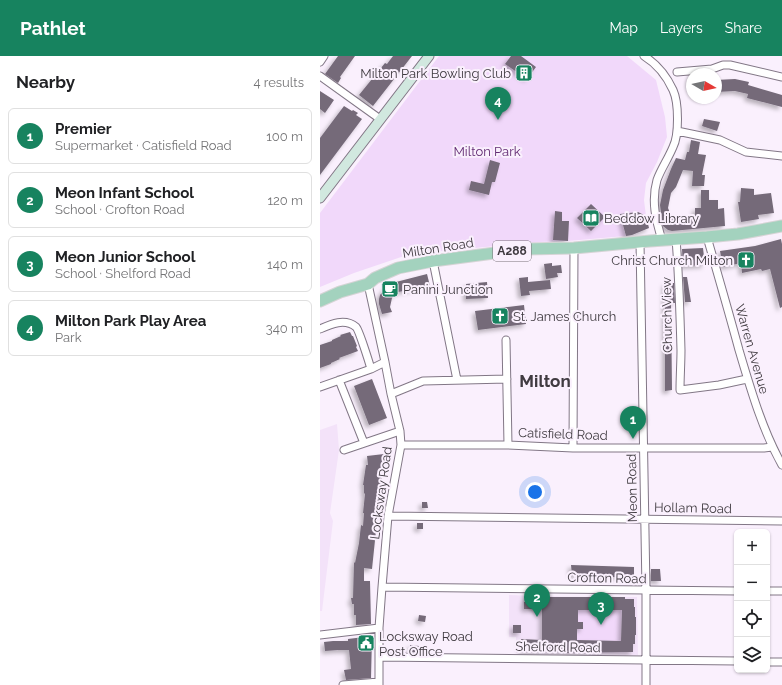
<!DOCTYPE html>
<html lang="en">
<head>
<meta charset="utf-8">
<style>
  body { margin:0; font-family:Raleway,sans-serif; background:#f6f6f6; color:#202124 }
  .controls { position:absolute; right:12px; bottom:12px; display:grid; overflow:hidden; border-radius:6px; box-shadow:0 1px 3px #0004 }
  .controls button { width:36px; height:36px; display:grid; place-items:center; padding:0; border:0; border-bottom:1px solid #e0e0e0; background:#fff; color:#202124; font:20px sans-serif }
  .compass { position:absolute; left:366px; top:12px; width:36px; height:36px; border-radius:50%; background:#fff; box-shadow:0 1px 3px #0004; rotate:99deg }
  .you { position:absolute; left:215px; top:436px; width:14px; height:14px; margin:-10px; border:3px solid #fff; border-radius:50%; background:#1a73e8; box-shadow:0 0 0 6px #1a73e833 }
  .badge { display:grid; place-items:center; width:26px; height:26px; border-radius:50%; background:#17835f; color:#fff; font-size:13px; font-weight:700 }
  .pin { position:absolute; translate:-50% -33px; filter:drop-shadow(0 1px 2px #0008) }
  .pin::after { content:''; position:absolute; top:21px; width:14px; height:12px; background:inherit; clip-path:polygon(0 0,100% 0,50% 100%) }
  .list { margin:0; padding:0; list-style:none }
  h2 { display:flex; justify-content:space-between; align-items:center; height:52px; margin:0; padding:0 16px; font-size:17px }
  h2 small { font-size:13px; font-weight:400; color:#757577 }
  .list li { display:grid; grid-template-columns:26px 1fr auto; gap:12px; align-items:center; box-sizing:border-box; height:56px; margin:0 8px 8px; padding:0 8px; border:1px solid #e0e0e0; border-radius:6px }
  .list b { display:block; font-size:15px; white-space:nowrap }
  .list p { margin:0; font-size:13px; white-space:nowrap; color:#757577 }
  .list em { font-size:13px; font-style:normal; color:#757577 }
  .icon { flex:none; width:22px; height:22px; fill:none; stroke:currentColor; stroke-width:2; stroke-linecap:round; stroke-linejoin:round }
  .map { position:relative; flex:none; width:462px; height:629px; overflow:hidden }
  header { display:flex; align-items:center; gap:24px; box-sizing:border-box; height:56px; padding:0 20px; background:#17835f; color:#fff }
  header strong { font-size:19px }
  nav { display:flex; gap:22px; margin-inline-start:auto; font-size:14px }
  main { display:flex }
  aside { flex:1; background:#fff }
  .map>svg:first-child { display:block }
</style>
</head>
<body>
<header>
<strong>Pathlet</strong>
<nav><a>Map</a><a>Layers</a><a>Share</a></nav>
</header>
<main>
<aside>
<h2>Nearby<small>4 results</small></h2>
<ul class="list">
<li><span class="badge">1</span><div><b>Premier</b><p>Supermarket · Catisfield Road</p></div><em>100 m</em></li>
<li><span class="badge">2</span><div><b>Meon Infant School</b><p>School · Crofton Road</p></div><em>120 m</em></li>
<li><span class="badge">3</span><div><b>Meon Junior School</b><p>School · Shelford Road</p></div><em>140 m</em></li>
<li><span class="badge">4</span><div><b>Milton Park Play Area</b><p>Park</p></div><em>340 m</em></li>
</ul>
</aside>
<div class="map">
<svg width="462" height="629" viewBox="0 0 462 629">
  <defs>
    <filter id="shadow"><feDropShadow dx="-3" dy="3" stdDeviation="2" flood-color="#0004"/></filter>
  </defs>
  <rect width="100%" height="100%" fill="#faf0fd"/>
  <path fill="#f3e2f9" d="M17,368l2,26 -9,63 3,8 -11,90h-2v-181z
    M189,539l56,2h72l1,58 -122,-2v-16h-7z"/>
  <path fill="#f1d8fa" d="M119,0h188l29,24 9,37 2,20 -10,25 -11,21 -2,17 2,16 -8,-4 -18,2 6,22 -58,5 -28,1 -130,12 -56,19 -34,14v-74z
    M258,554h44l-1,31 -44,-1z"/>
  <path fill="#756a79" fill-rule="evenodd" filter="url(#shadow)" d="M18,0h17l-15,21 1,1 -3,5 -13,-9z
    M73,0h19l-39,50 -14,-11 26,-32 2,1z
    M191,0h10l15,11 -9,12 -22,-15z
    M415,23l14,3 -1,3 34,10v12l-35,-9 1,-4 -13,-3 -19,1v-12z
    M0,35l14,9 -9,13 -5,-4z
    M24,50l8,5 1,-1 5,3 -2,2 6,4 -42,56v-37z
    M384,63l16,3 -3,9 -15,-5z
    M371,84l9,2 -2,12 8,1 -4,20h3l-1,11h-12l1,-15 -10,-1 -7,17 -5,6 -3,15 4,10h23v-10h6v-18h8v10h9v9l6,-1 1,18 -53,5 -4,-1 -5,-4 -1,-6 -2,-15 3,-15 8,-21 5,-11 9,2 2,-8h2z
    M170,104l10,3 -5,19h-3l-3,13 -20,-5 2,-9 13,3z
    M421,132l13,1v6l17,-2 3,20 -16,2 1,4 -18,3 -3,-20h2z
    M271,148l14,13 -14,14 -14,-13z
    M235,155l7,1v9h7l-1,20 -15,-1z
    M318,156l8,4 3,12 -17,7 -6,1 -6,-22z
    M461,183l1,5v63l-2,1 -10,-39 -8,2 -1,-2 -19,4 -1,-10 -18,4 -3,-16 35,-5z
    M383,192l2,17 -22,1 -1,-17z
    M232,207v3l9,-1 1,8h-5l1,4 -12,2 -2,-15z
    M107,218l3,12 -32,6 -4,3 -2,3 -2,9 2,5 -10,2 -3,-10v-5l1,-4 6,-8 10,-5z
    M208,221v5l22,-2 1,9 -22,2 1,4 -9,1 -2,-18z
    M363,221h4l4,25h-6z
    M167,226l1,16 -22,1v-15z
    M345,227h9l1,20h-4l1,87 -7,1z
    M204,249l2,19 -48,6 -3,-19z
    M30,276l2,4h1l4,10 -1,1 2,4 -19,7 1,1 -9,4v1l-11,4v-23l12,-4v-1l9,-4 -1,-1z
    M52,323l15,39 -18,7 -15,-39z
    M64,398l-12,115 -8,-1v13h6l1,43 -15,1v-10h-2v-11h-2l-1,-6h2l1,-36 1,1 4,-20 2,-18 2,1 1,-13h-1l2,-19 -1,-1v-8h-1l3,-20h2l-1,-9z
    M102,446h5l1,6h-6z
    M97,467h6v6h-6z
    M251,509l63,2v10h-30v-2h-32z
    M331,513h9l1,12h-10z
    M207,541h98v2h9v8h1v10h1v18h-1v9h-2v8l-68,1v-1l-44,-1v-12l21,1v-31h-18v-7h1v-4h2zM258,554h44l-1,31 -44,-1v-11h6v-7h-5z
    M99,559l7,1 -1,6 -7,-1z
    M193,569h8v8h-8z
    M52,580l-1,42 -25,2 -2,-10 7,-1 -2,-19h-11l-13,1 -1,-9 9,-1h15v-2z
    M90,589l9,1 -1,6h-8z"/>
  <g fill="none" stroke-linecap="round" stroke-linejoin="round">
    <g stroke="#827786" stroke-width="9">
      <path id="street" d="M324,0c13,8 23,21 29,34 6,13 6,45 0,57 -5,12 -12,22 -16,33 -6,21 -1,41 5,60
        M0,6l4,-6
        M357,16l35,-3 11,-4h7l52,12
        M0,20l60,43
        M357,75l43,9 26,12 36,4
        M387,181c11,38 22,76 32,113 12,40 23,79 43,115
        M356,183c3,37 4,74 5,111 0,13 -1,27 -1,40l39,-5 28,-6
        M320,186l6,348v95
        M113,205l24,119
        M48,228l17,78 6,32 9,37 1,14 -13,71 -6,71 -3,41v57
        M0,273c11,-5 25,-11 36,-2 3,3 13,35 15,42
        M186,284l2,105
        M19,324l25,63
        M0,331l51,-18 14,-7
        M71,338l32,-13 84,-2
        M81,389h107l65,3h191l8,-1
        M253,392l1,-200
        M24,394l56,-19
        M68,460l394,5
        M62,531l355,4
        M447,535h15
        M0,579l59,-7
        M59,601l358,4
        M447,606h15
        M23,629l36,-3"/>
    </g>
    <g stroke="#827786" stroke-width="11">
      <path id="secondary" d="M0,142l109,-142"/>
    </g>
    <g stroke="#d5d4d5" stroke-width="13">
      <path id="primary" d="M0,245l20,-9 28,-8 7,-6 23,-10 35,-7 93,-12 48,-1 76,-7 57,-4 31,-3 44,-8"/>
    </g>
    <use href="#street" stroke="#fff" stroke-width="7"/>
    <use href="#secondary" stroke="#d1e8df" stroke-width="9"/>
    <use href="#primary" stroke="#a3d2be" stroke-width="11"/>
  </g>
  <defs>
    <g id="building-square" transform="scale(0.9)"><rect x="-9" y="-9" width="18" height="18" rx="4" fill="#17835f" stroke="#faf0fd"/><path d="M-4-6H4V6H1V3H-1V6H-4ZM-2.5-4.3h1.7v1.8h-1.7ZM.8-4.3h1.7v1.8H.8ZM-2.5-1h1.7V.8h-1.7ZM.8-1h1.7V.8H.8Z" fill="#fff"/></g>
    <g id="library-square" transform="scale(0.9)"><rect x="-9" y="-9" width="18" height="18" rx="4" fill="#17835f" stroke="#faf0fd"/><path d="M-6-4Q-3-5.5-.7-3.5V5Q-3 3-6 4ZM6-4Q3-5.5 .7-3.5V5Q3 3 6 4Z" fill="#fff"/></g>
    <g id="church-square" transform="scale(0.9)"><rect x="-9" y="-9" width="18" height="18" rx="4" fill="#17835f" stroke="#faf0fd"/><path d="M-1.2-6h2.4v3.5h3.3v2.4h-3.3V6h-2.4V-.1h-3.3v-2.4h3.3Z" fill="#fff"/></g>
    <g id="cafe-square" transform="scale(0.9)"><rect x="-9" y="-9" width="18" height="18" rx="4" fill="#17835f" stroke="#faf0fd"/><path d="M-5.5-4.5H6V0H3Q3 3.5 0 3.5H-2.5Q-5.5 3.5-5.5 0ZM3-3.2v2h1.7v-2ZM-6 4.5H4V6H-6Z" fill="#fff"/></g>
    <g id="civic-square" transform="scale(0.9)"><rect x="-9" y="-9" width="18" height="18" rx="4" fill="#17835f" stroke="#faf0fd"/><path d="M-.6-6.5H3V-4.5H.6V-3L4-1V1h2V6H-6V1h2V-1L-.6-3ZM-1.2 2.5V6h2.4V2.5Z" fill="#fff"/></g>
  </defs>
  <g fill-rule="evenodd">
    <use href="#building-square" x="204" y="17"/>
    <use href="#library-square" x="271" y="162"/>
    <use href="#church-square" x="426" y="204"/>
    <use href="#cafe-square" x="70" y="233"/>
    <use href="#church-square" x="180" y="260"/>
    <use href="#civic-square" x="46" y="587"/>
  </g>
  <g text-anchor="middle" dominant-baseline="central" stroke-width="4" stroke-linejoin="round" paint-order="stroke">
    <rect fill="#faf0fd" stroke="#787179" stroke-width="1" x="173" y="185" width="38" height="20" rx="3"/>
    <g font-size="12" font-weight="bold" fill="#403b41">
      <text x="192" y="195">A288</text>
    </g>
    <g font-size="13" fill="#403b41" stroke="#faf0fd" text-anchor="start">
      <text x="191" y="17" text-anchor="end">Milton Park Bowling Club</text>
      <text x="284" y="162">Beddow Library</text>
      <text x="413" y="204" text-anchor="end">Christ Church Milton</text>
      <text x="83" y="233">Panini Junction</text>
      <text x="193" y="260">St. James Church</text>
      <text x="59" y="580">Locksway Road<tspan x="59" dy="15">Post Office</tspan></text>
    </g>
    <g font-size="13" fill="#632c73" stroke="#faf0fd">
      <text x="167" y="95">Milton Park</text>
    </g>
    <g font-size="13" fill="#403b41" stroke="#faf0fd">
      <text transform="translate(118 192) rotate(-9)">Milton Road</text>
      <text transform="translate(347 259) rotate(-91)">Church View</text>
      <text transform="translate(432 293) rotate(74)">Warren Avenue</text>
      <text transform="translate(243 378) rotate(2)">Catisfield Road</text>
      <text transform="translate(312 432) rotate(-91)">Meon Road</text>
      <text transform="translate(61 437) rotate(-82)">Locksway Road</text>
      <text transform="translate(373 452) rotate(1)">Hollam Road</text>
      <text transform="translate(287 522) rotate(1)">Crofton Road</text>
      <text transform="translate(238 591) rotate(1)">Shelford Road</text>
    </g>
    <g font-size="17" font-weight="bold" fill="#403b41" stroke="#faf0fd">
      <text x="225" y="325">Milton</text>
    </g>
  </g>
</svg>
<div class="controls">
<button>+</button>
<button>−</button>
<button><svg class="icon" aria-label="locate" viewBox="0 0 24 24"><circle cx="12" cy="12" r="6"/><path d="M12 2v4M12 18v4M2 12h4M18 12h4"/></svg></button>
<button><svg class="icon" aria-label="layers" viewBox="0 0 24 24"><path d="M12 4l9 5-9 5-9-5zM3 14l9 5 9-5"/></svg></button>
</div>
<svg class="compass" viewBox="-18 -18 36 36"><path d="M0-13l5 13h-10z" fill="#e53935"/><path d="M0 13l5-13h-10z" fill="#757577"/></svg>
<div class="you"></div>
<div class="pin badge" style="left:313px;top:383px">1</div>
<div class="pin badge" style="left:217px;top:561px">2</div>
<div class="pin badge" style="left:281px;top:569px">3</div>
<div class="pin badge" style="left:178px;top:64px">4</div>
</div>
</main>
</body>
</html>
